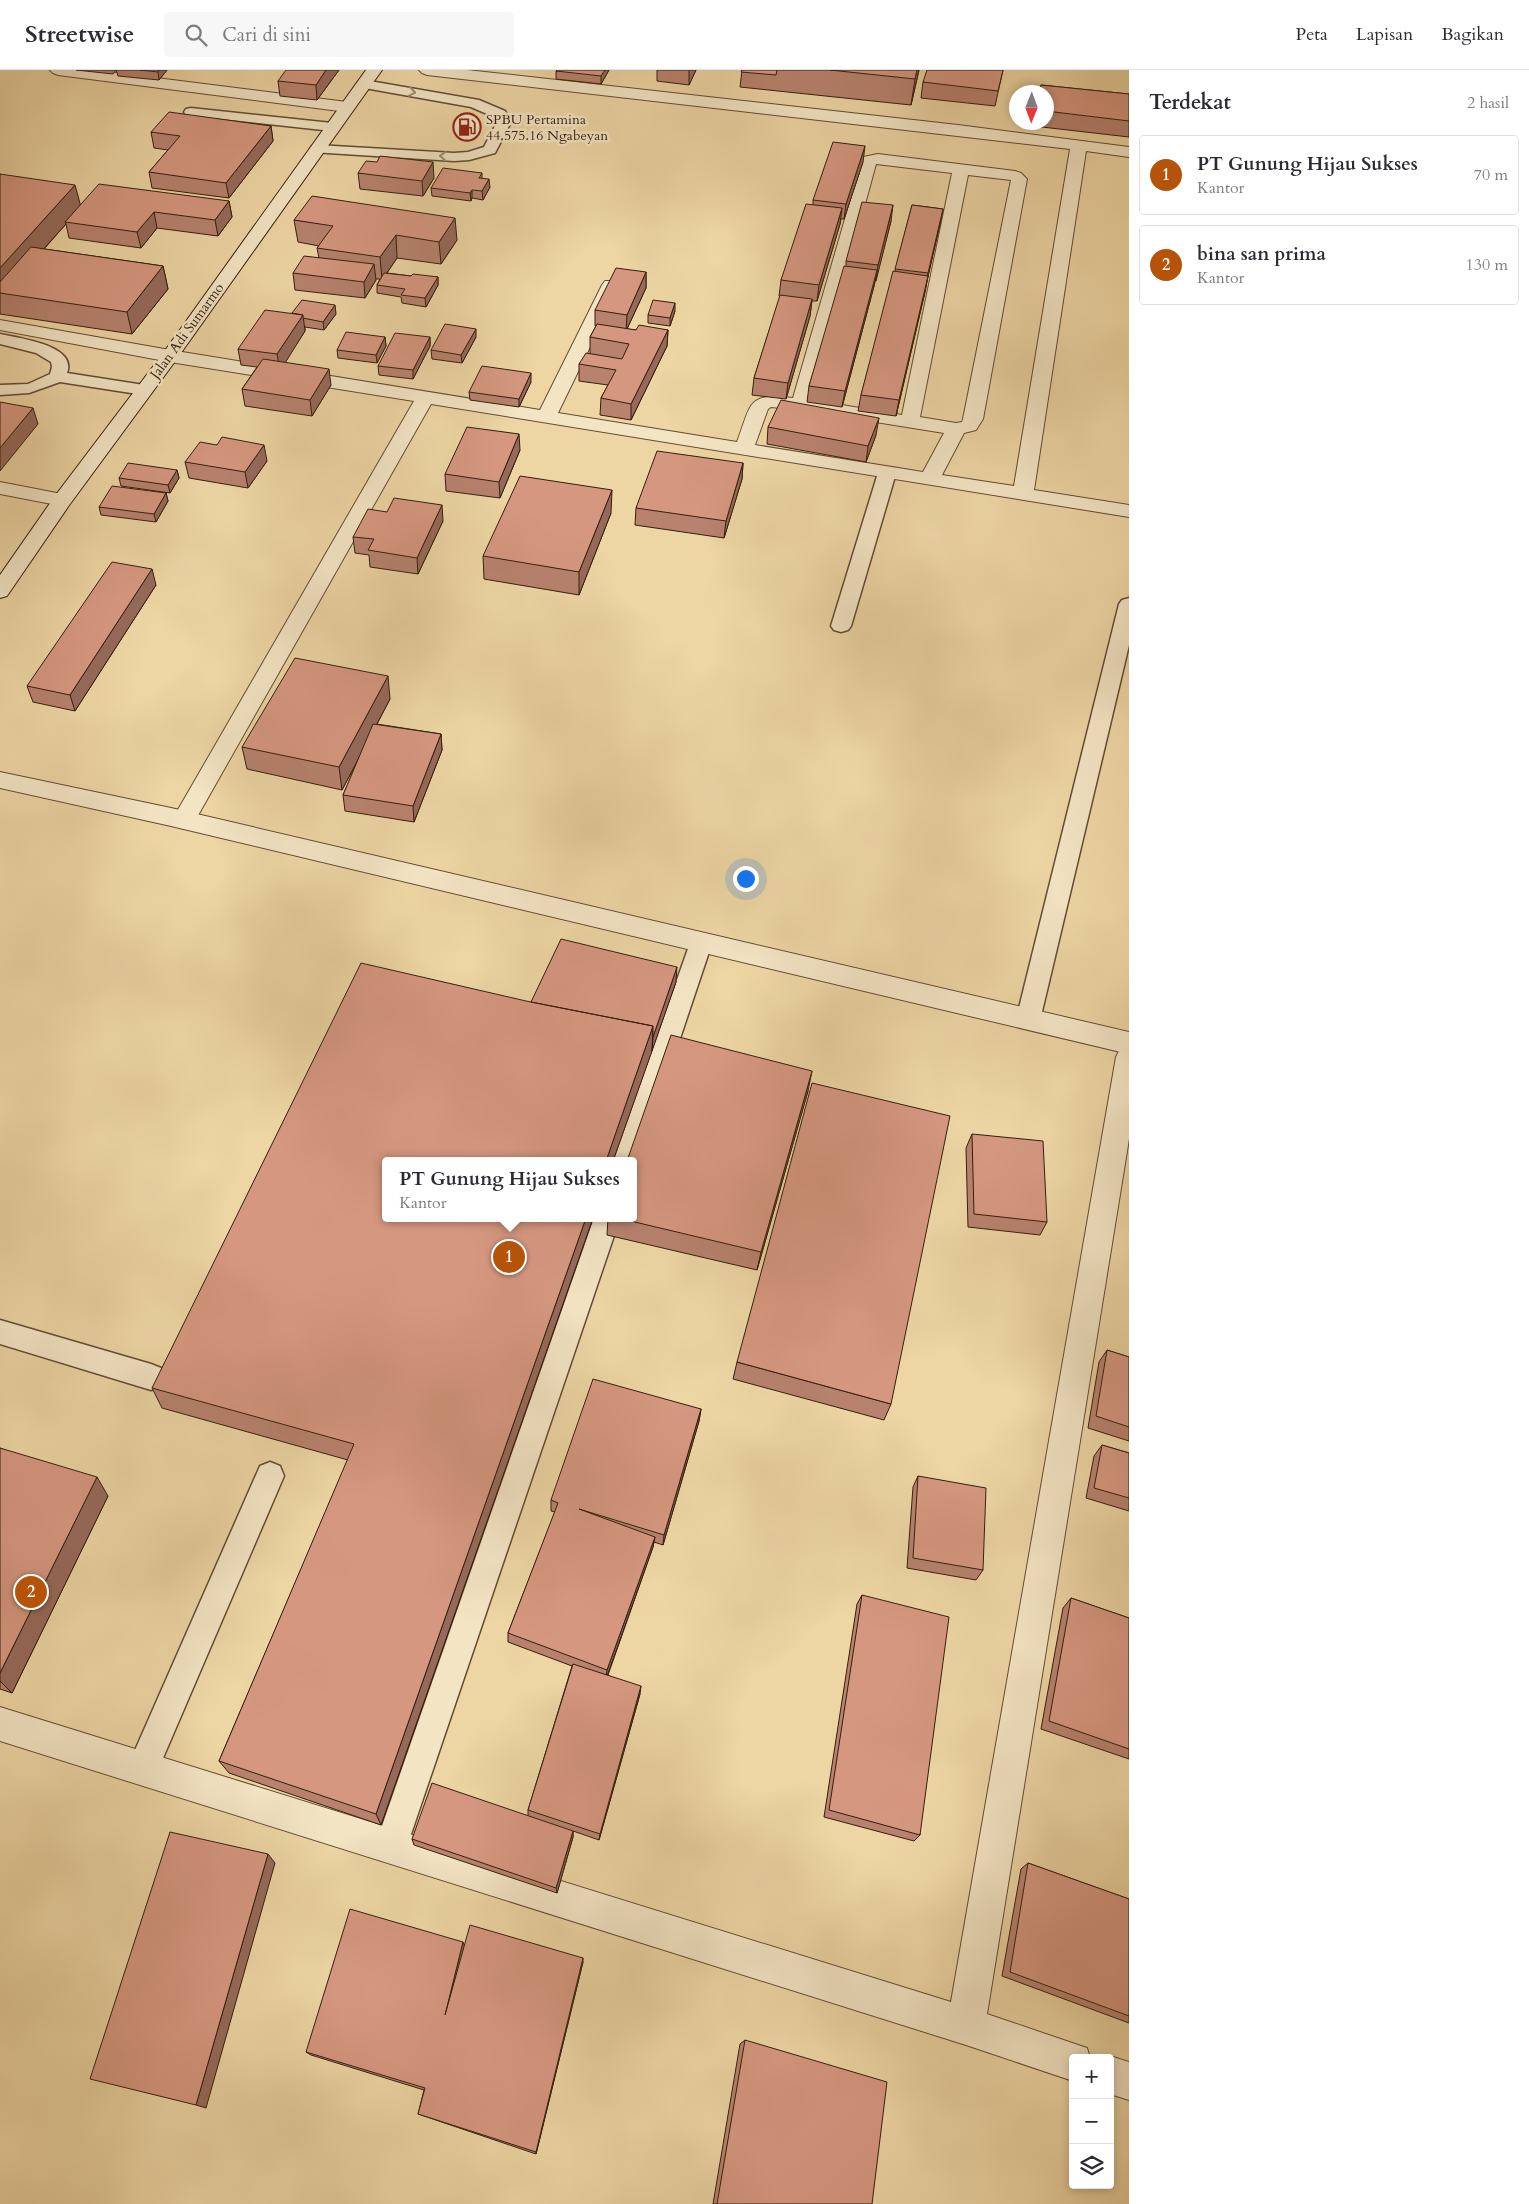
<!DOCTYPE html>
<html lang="id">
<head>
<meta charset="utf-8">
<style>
  body { margin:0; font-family:Cardo,serif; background:#f7f7f7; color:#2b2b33 }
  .controls { position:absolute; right:15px; bottom:15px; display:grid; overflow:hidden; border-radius:5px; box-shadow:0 2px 8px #0003 }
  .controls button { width:45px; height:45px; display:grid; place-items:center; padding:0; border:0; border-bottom:1px solid #e1e1e2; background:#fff; color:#2b2b33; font:25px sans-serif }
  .compass { position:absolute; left:1009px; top:15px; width:45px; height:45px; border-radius:50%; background:#fff; box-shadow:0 2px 8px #0003; rotate:181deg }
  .you { position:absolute; left:745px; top:808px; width:18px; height:18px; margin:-12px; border:4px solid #fff; border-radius:50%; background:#1a73e8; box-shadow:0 0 0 8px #1a73e833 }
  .badge { display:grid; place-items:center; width:32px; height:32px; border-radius:50%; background:#b45309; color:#fff; font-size:16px; font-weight:700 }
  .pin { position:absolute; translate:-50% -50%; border:2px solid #fff; box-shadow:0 1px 5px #0006 }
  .popup { position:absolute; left:382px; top:1087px; width:255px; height:65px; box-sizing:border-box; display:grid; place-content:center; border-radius:5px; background:#fff; filter:drop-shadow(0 1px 4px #0005); font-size:16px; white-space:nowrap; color:#7c7c81 }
  .popup b { font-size:19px; color:#2b2b33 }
  .popup::after { content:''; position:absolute; left:50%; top:100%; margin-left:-10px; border:10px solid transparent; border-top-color:#fff }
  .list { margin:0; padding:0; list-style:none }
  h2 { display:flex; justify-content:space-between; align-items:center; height:65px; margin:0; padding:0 20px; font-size:21px }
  h2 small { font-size:16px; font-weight:400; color:#7c7c81 }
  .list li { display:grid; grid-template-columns:32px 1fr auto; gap:15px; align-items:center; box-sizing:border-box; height:80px; margin:0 10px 10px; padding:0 10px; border:1px solid #e1e1e2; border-radius:5px }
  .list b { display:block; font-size:19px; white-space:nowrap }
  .list p { margin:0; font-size:16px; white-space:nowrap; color:#7c7c81 }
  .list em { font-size:16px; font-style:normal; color:#7c7c81 }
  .icon { flex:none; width:28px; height:28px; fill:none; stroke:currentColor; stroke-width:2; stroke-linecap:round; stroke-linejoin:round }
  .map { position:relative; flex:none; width:1129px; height:2134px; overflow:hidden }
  header { display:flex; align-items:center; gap:30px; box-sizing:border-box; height:70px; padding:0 25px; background:#fff; border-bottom:1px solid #e1e1e2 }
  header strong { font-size:24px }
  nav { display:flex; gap:28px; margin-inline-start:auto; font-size:18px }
  .search { width:350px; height:45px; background:#f7f7f7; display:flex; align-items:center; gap:12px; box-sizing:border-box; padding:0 18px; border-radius:5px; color:#7c7c81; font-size:19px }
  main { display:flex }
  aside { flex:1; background:#fff }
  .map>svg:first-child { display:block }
</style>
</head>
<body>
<header>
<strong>Streetwise</strong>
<div class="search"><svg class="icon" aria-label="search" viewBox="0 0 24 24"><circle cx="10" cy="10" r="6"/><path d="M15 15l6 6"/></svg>Cari di sini</div>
<nav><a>Peta</a><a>Lapisan</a><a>Bagikan</a></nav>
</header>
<main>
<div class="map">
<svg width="1129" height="2134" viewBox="0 0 1129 2134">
  <rect width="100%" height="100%" fill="#edd5a4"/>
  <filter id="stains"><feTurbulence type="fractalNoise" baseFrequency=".004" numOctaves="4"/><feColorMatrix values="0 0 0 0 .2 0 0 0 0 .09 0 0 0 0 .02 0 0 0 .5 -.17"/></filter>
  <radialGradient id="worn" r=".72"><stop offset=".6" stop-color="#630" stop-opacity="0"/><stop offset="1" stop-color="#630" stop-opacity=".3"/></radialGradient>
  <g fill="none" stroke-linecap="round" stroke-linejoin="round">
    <g stroke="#634c32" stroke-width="3">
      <path id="service" d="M364,10l115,20 26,11 6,11 -16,31 -26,7 -15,1 -142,-9 -2,-3 2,-3 5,-1 137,8 14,-1 16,-5 13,-25 -3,-5 -23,-10 -112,-20 -2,-3 2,-3z
        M191,38l141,15 7,4 -7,4 -146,-16 -2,-3 2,-3z
        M0,264c18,4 78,11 67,39l77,12 6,1 3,4 -3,4 -6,1 -84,-13 -31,11 -29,2v-10l28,-1 22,-10 2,-7 -1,-5 -15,-9 -36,-9z
        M887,398l6,1 3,4 -45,153 -3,4 -7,2 -7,-2 -3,-4 47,-153 3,-4z
        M1129,528v47l-89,375 -4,7 -8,2 -8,-2 -4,-7 103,-416 3,-4z
        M701,864l8,3 3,6 -73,218 -6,8v-8h-20l77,-218 3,-6z
        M594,1148h26l-213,628 -4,12 -12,4 -12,-4 -4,-12z
        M0,1250l151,44 10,4 4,9 -4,9 -10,4 -151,-46z
        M270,1392l10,4 4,10 -130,303 -11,5 -11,-5 -5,-11 5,-11 128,-291z"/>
    </g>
    <g stroke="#634c32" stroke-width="2">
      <path id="minor" d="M50,0h43l254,32 5,2 3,3 -3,3 -5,2 -289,-37 -5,-2z
        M419,0h48l491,55 171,22v10l-43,-6 -52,339 95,15v12l-698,-113 -239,422 -8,3 -8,-3 -4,-6 242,-419 -244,-39 -170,-32v-10l170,30 370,60 62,-125 3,-4h12l3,4 -62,128 179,29c15,-40 10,-49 56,-44l70,-241 15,-3 137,17 6,2 6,6 -44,240 -7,11 -12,3 -22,42 72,11 56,-337 -643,-74 -5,-2zM876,94l76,9 -50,242 -90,-15zM968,105l43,5 -48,239 -1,3 -6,1 -36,-6zM771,337l30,3 143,23 -21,39 -168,-27 13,-36z
        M0,412l62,12 7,2 3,4 -3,4 -7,2 -62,-12z
        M1129,976v93l-142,875 100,34 3,10h-17v23l-107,-36 -966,-304v-34l951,295 165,-945 4,-8z
        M1110,1986l19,6v38l-19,-6v-36h-5z"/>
    </g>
    <g stroke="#634c32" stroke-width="2">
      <path id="tertiary" d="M0,702l171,36 958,224v22l-958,-228 -171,-38z"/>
    </g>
    <g stroke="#351e0c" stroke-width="2">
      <path id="secondary" d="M366,0h16l-206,290 -106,144 -63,92 -7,2v-23l55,-79 109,-144z"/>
    </g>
    <use href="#service" fill="#f3e4c4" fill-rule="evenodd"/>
    <use href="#minor" fill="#f3e4c4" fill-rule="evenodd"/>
    <use href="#tertiary" fill="#f3e4c4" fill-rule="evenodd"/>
    <use href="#secondary" fill="#f3e4c4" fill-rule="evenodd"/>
  </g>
  <path fill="#b7826e" stroke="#351e0c" d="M76,0h40l-3,4z
    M116,0h51l-8,10 -41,-4z
    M339,0l-22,30 -37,-4 -2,-15z
    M609,0l-8,14 -45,-5v-8z
    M657,0h39l-7,15 -32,-4z
    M742,0h177l-8,35 -171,-18z
    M1003,0l-8,36 -74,-8 2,-16z
    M1041,15l88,9v43l-96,-11 1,-4h12v-30h-7z
    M271,56l2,15 -44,57 -77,-10 -3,-16 19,-22 -14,-2 -3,-16z
    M863,92l-19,57h-3l-1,5 -23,77h-5l-2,15 -24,83 -34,-4 2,-17 26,-81 -1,-1 2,-16 32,-75v-5z
    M358,103l76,5 -11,18 -63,-7z
    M482,103v5l8,9 -7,13 -11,-2 -1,3 -39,-5 -1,-8z
    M0,104l80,31 149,-4 3,16 -14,19 -61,-8 -16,20 -72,-10 -3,-14 -22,25 119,17 5,23 -36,45 -132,-20z
    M912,135l31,4 -15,67 -3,16 -29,124 -38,-5 3,-16 34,-124z
    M294,150l163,20 -16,24 -44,-6 -10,15 24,3 27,1v8l-12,22 -24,-4 -1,-6 -24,-4v-8l3,-6h-5l1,1 -11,18 -70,-8 -2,-17 26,-15 -2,-10 2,-2 -21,-4z
    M891,151l-17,65 -32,121 -35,-5 2,-16 37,-120v-5z
    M646,202v16l-19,41 9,1h32l-1,16 -36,74 -31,-5 1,-17 7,-13 -29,-4v-17l11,-10v-17l6,-11h-1v-16z
    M675,241l-5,15 -22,-3v-8z
    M292,243l44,1 -12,16 -19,-3v4l-20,31 46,23 -19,31 -67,-10 -3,-17 15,-22 -16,-2 -3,-16z
    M385,267l1,9 -9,17 -39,-5 -1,-8z
    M430,267v9l-17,33 -34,-4 -1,-9z
    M476,267l-14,26 -30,-4 -1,-9z
    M531,312l-12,25 -49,-7 -1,-8z
    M768,357l108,8 -10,27 -99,-18z
    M520,380l-20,48 -54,-7 -1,-17z
    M267,391l-19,27 -59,-10 -4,-16z
    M743,393l-1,16 -18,59 -89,-13 1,-17z
    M177,400l2,8 -9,15 -49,-7 -2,-8z
    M166,423l2,8 -12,21 -55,-7 -2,-8z
    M611,443l-32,82 -95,-16 -1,-23z
    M443,451l-25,53 -48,-7 -1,-12 -14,-2 -2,-16z
    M156,515l-81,126 -42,-9 -6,-16z
    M390,629l-13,25 64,10 1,16 -28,72 -69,-11 -2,-16 15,-35 -16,30 -95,-21 -5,-22z
    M676,912l-63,179 -228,57h208l-212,607 -152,-52 -10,-12 129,-301 -186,-52 -10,-20 379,-386z
    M808,1021l-51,179 -150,-35 1,-17h25z
    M972,1064l75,88 -7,13 -72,-8 -2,-79z
    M1107,1280l22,7v84l-41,-13 11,-66z
    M737,1292l154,42 -7,16 -151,-41z
    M701,1339l-2,12 -36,124 -9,-3 -1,5 -45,128 32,19 -41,146 -26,-9v6l-16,56 -143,-48 -2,-6 116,-23v-6l44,-144 -64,-24v-9l47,-121 -4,-1v-11z
    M1102,1375l27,8v58l-43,-13 8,-42z
    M0,1378l108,48 -96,197 -12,-4z
    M918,1406l65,94 -7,10 -69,-12 6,-81z
    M862,1525l58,240 -6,6 -90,-24 33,-213z
    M1071,1528l58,20v141l-88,-30 22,-121z
    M1028,1793l101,36v124l-127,-47 19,-107z
    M464,1875l119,17 -47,192 -115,-39 -3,-1 6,-24 -113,-35 -5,-3z
    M745,1970l127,164h-159l27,-160z"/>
  <path fill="#956a5a" stroke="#351e0c" d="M159,0h8l-8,10 -1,-8z
    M326,0h13l-22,30 -1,-15z
    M605,0h4l-8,14v-8z
    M689,0h7l-7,15z
    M917,0h2l-8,35 4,-26z
    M271,56l2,15 -44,57 -3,-15z
    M865,76l-2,16 -19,57 2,-15z
    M433,92l1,16 -11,18 -1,-15z
    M489,109l1,8 -7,13 -1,-9z
    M75,115l6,22 -16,15 1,2 -62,69h-4v-25z
    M472,120v8l-1,3 -1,-8z
    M229,131l3,16 -14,19 -3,-16z
    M893,135l-2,16 -15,60 2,-16z
    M842,138l-2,16 -23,77 2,-16z
    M943,139l-3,16 -15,64 3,-16z
    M154,142l3,16 -16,20 -4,-16z
    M455,148l2,22 -16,24 -2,-22z
    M396,165l1,23 -15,22 -2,-23z
    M374,194l2,16 -11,18 -1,-16z
    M163,196l5,23 -36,45 -5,-22z
    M877,200l-3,16 -32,121 3,-16z
    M646,202v16l-20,43 1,-16z
    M928,206l-3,16 -29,124 3,-16z
    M438,207v8l-12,22 -1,-9z
    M812,229l-2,17 -24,83 2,-16z
    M675,233v8l-5,15v-8z
    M335,235l1,9 -12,16 -1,-8z
    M303,245l2,16 -25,40 -3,-17z
    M476,259v8l-14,26 -1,-8z
    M668,260l-1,16 -36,74v-16z
    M385,267l1,9 -9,17 -1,-8z
    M430,267v9l-17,33v-9z
    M329,299l2,16 -19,31 -2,-16z
    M531,303v9l-12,25v-8z
    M33,338l5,16 -38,47v-23z
    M879,348l-3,17 -10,27 2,-16z
    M519,364l1,16 -20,48 -1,-16z
    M264,375l3,16 -19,27 -3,-16z
    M743,393l-1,16 -18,59 2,-17z
    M177,400l2,8 -9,15 -2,-8z
    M612,420l-1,23 -32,82v-23z
    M166,423l2,8 -12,21 -2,-8z
    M442,435l1,16 -25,53 -1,-16z
    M152,499l4,16 -81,126 -5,-16z
    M388,606l2,23 -48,91 -3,-23z
    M441,664l1,16 -28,72 -1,-16z
    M677,897l-1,15 -24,69 1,-14z
    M653,956l-1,25 -39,110h-7z
    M812,1001l-4,20 -51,179 4,-18z
    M586,1148h7l-212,607 -5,-11z
    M701,1339l-2,12 -36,124 1,-10z
    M97,1407l11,19 -96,197 -12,-12v-8z
    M655,1467l-2,10 -47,132 1,-9z
    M641,1616l-1,8 -41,146 1,-6z
    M573,1761v6l-16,56 -1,-5z
    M268,1784l7,9 -69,245 -10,-3z
    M463,1872l2,5 -20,68z
    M583,1888v4l-47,192v-2z"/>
  <path fill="#d59780" stroke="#351e0c" d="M140,0h19l-1,2z
    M286,0h40l-10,15 -38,-4z
    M557,0h48l-4,6 -45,-5z
    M742,0h35l-1,5 -35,-3z
    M830,0h87l-2,9z
    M927,0h76l-5,21 -75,-9z
    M1041,15l88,9v27l-83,-10v-19h-6z
    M169,42l102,14 -45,57 -77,-11 31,-36 -29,-4z
    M833,72l32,4 -19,58 -33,-4z
    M380,86l53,6 -11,19 -64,-8 8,-12 11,1z
    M443,98l39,5 -3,5 10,1 -7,12 -10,-1 -2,3 -39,-5z
    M0,104l75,11 -75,83z
    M99,114l130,17 -14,19 -61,-8 -17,20 -72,-10z
    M312,126l143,22 -16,24 -43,-7 -16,22 -63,-9 16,-22 -39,-6z
    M862,132l31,3 -15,60 -32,-4z
    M806,134l36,4 -23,77 -38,-5z
    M912,135l31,4 -15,64 -33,-4z
    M31,177l132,19 -36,46 -127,-19v-11z
    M304,186l70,8 -10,18 -71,-9z
    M844,196l33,4 -32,121 -36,-5z
    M616,198l30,4 -19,43 -32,-5z
    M893,201l35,5 -29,124 -38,-5z
    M384,203l27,3 2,-2 25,3 -13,21 -24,-3 4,-6 -28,-4z
    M780,225l32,4 -24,84 -34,-5z
    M302,230l33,5 -12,17 -20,-4v-3l-11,-2z
    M653,230l22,3 -5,15 -22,-3z
    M265,240l38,5 -26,39 -39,-5z
    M445,254l31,5 -15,26 -30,-5z
    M597,254l39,6 3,-5 29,5 -37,74 -30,-6 15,-28 -37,-6 7,-11 36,6 7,-15 -39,-7z
    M346,262l39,5 -9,18 -39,-5z
    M395,263l35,4 -17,33 -35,-4z
    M263,289l66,10 -19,31 -68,-11z
    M482,296l49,7 -12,26 -50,-7z
    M781,330l98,18 -11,28 -100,-19z
    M0,332l33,6 -33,40z
    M467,357l52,7 -20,48 -54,-8z
    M222,367l42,8 -19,27 -60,-10 15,-20 17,3z
    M657,381l86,12 -17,58 -90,-13z
    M128,393l49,7 -9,15 -49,-7z
    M520,406l92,14 -33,82 -96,-16z
    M112,416l54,7 -12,21 -55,-7z
    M394,428l48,7 -25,53 -49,-8 6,-11 -21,-2 15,-28 19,3z
    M112,492l40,7 -82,126 -43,-9z
    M295,588l93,18 -49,91 -97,-20z
    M373,654l68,10 -28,72 -70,-11z
    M561,869l116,28 -24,70v-11l-122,-24z
    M361,893l165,38 127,25 -47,135h-221v57h201l-210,596 -157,-53 135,-317 -202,-56z
    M671,965l141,36 -51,181 -143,-34h15v-57h-6z
    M812,1013l138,33 -59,288 -154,-42z
    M972,1064l71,7 4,81 -73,-8z
    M1107,1280l22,7v70l-33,-11z
    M593,1309l108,30 -37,126 -85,-26 76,28 -48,133 -99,-37 50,-130 -7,-3z
    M1102,1375l27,8v45l-35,-10z
    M0,1378l97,29 -97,196z
    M918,1406l68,12 -3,82 -70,-12z
    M862,1525l87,22 -29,218 -91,-25z
    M1071,1528l58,20v131l-80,-28z
    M573,1594l68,22 -41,148 -72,-24z
    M432,1713l141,48 -17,57 -144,-49z
    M170,1762l98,22 -72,251 -106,-26z
    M1028,1793l101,36v117l-119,-44z
    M350,1839l113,33 -18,73 25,-90 113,33 -47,194 -118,-38 7,-26 -119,-36z
    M745,1970l142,42 -15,122h-155z"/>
  <defs><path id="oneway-chevron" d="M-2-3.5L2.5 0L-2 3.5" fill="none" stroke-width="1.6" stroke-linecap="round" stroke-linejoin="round" transform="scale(1.25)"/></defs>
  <g stroke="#9e8b71">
    <use href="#oneway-chevron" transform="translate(412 22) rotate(10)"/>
    <use href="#oneway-chevron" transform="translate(443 86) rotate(-177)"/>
  </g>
  <defs>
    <g id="fuel-ring" transform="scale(1.4375)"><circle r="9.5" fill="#f3e4c4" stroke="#8f2418" stroke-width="1.5"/><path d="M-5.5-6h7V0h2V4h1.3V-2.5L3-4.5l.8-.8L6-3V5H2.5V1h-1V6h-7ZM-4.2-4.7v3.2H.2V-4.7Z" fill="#8f2418"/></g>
  </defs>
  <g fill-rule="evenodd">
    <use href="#fuel-ring" x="467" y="57"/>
  </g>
  <g text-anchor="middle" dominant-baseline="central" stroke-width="5" stroke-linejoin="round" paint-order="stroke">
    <g font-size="14" fill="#351e0c" stroke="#f3e4c4" text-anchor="start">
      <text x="486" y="49">SPBU Pertamina<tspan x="486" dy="16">44.575.16 Ngabeyan</tspan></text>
    </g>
    <g font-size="14" fill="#351e0c" stroke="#f3e4c4">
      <text transform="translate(187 261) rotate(-54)">Jalan Adi Sumarmo</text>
    </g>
  </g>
  <rect width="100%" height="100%" filter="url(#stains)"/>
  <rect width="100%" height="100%" fill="url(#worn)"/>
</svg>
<div class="controls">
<button>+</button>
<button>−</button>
<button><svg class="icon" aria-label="layers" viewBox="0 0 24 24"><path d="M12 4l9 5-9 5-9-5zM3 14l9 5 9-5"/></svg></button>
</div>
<svg class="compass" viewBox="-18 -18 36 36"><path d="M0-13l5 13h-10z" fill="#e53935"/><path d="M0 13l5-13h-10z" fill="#7c7c81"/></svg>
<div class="you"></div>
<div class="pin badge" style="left:509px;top:1187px">1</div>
<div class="popup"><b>PT Gunung Hijau Sukses</b>Kantor</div>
<div class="pin badge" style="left:31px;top:1522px">2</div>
</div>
<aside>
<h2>Terdekat<small>2 hasil</small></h2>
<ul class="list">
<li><span class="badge">1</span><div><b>PT Gunung Hijau Sukses</b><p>Kantor</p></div><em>70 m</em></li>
<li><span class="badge">2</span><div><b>bina san prima</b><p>Kantor</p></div><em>130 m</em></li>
</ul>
</aside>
</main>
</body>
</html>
